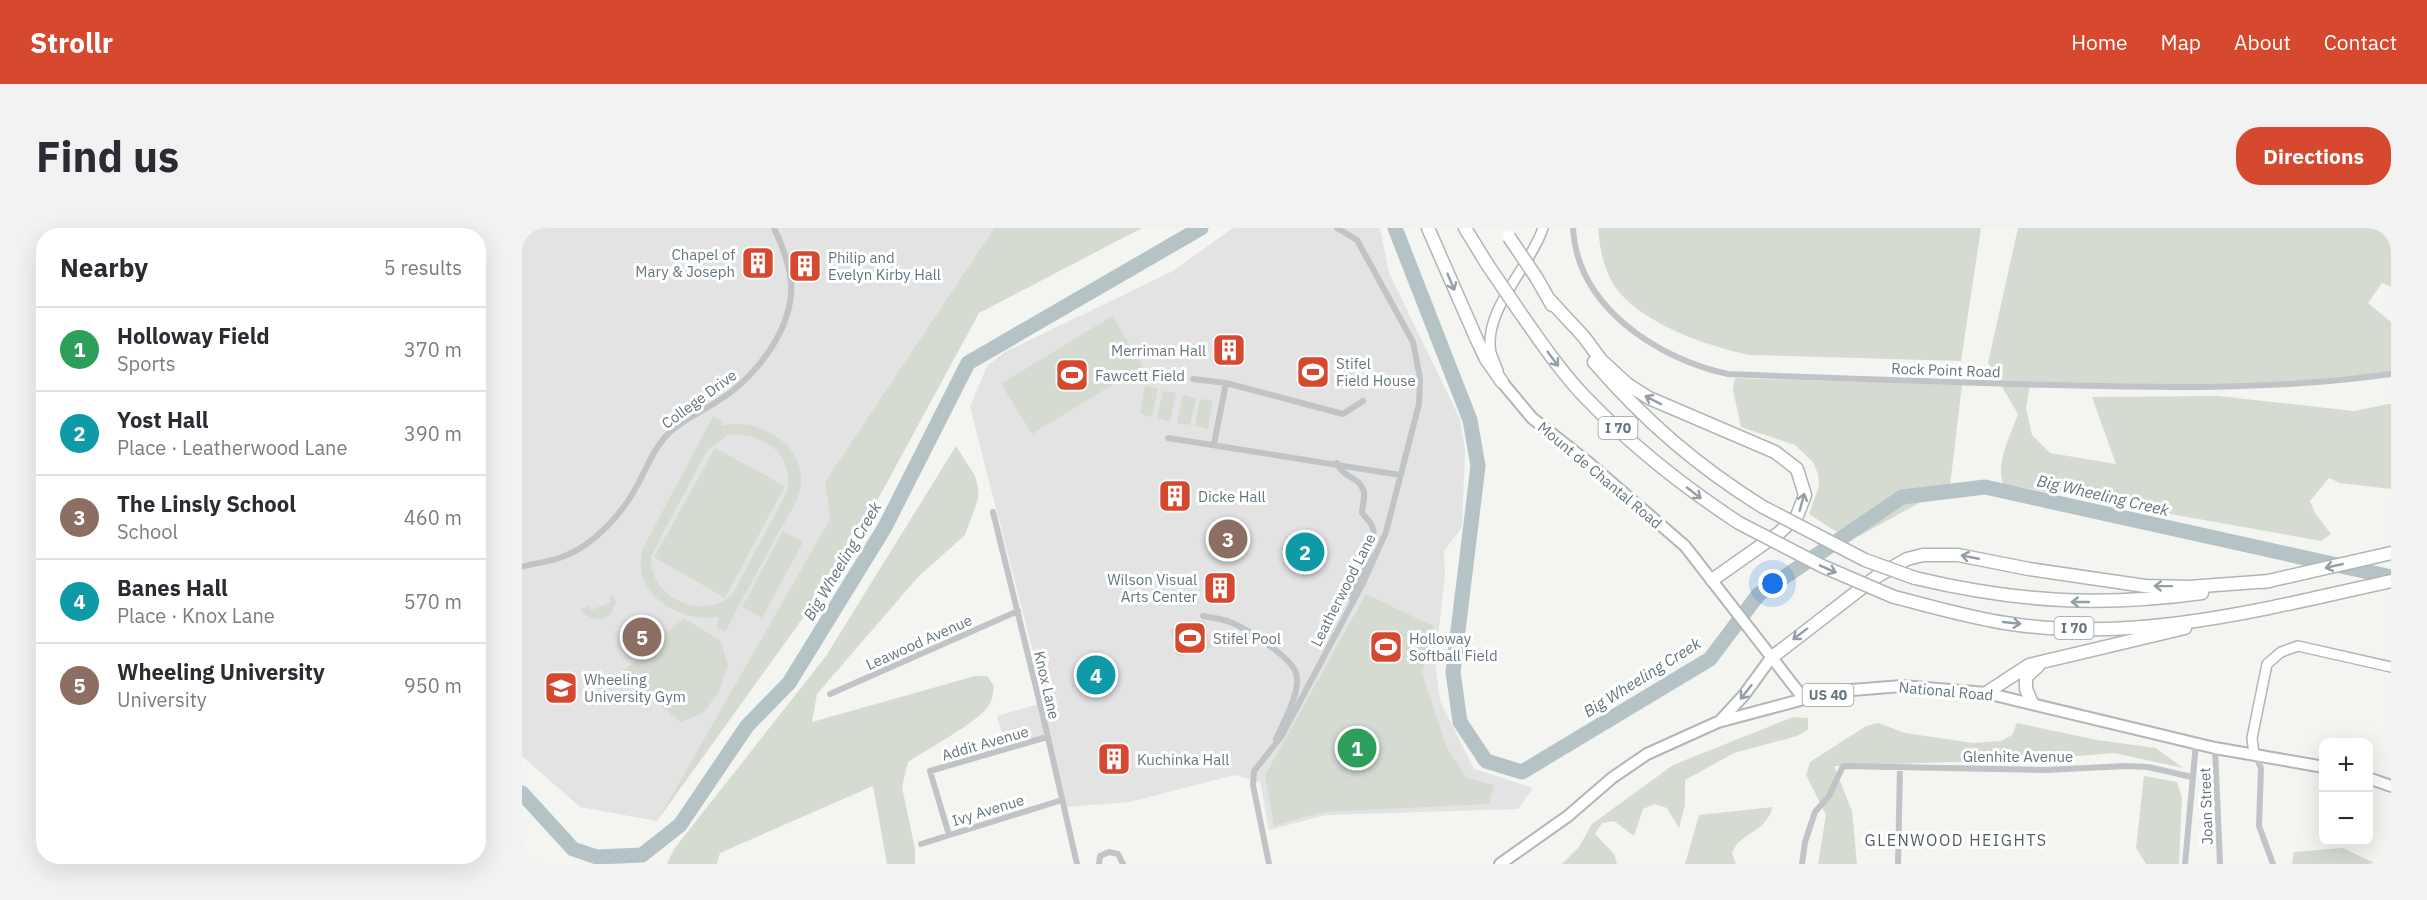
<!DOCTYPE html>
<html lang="en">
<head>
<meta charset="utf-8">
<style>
  body { margin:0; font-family:"IBM Plex Sans",sans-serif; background:#f2f2f3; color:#2b2b33 }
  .controls { position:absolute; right:18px; bottom:18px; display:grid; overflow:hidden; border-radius:12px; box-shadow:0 6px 24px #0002 }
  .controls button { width:54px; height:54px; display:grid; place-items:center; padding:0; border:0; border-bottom:2px solid #e1e1e2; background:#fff; color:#2b2b33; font:30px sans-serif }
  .you { position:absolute; left:1251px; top:356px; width:21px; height:21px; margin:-15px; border:4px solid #fff; border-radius:50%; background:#1a73e8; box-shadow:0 0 0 9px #1a73e833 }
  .badge { display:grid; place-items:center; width:39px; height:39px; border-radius:50%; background:#d6492f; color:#fff; font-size:20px; font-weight:700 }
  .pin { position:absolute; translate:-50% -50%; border:3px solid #fff; box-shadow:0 2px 6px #0006 }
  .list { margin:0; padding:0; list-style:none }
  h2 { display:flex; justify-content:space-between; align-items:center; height:78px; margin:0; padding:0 24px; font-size:26px }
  h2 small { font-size:20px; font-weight:400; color:#7c7c81 }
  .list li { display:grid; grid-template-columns:39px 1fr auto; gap:18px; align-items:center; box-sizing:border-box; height:84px; padding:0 24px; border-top:2px solid #e1e1e2 }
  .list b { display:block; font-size:22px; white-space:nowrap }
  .list p { margin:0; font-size:20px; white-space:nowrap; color:#7c7c81 }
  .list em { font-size:20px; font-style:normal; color:#7c7c81 }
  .map { position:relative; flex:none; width:1869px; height:636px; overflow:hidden; border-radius:24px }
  header { display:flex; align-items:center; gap:36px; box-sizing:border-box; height:84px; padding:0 30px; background:#d6492f; color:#fff }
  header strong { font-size:28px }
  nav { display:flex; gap:33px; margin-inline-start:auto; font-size:21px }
  .intro { display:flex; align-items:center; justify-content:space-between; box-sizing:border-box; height:144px; padding:0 36px }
  h1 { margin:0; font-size:42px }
  .button { padding:15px 27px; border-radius:24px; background:#d6492f; color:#fff; font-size:21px; font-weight:700 }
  main { display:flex; gap:36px; padding:0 36px }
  aside { flex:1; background:#fff; border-radius:24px; box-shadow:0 6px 24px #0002 }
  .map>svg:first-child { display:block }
</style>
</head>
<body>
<header>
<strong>Strollr</strong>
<nav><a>Home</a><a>Map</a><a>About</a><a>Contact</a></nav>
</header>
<div class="intro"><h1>Find us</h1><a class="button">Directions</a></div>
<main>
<aside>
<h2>Nearby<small>5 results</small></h2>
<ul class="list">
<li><span class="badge" style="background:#2e9e5b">1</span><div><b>Holloway Field</b><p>Sports</p></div><em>370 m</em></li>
<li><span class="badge" style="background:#0f9aa8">2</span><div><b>Yost Hall</b><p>Place · Leatherwood Lane</p></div><em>390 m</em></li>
<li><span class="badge" style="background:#8d6e63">3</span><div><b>The Linsly School</b><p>School</p></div><em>460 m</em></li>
<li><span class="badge" style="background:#0f9aa8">4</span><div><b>Banes Hall</b><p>Place · Knox Lane</p></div><em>570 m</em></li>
<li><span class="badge" style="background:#8d6e63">5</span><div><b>Wheeling University</b><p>University</p></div><em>950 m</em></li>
</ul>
</aside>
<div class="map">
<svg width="1869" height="636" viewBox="0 0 1869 636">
  <rect width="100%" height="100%" fill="#f4f4f1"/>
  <path fill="#e2e3e2" d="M0,0h472l-169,254 5,37 -173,302 -77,-14 -58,-51z
    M711,0h147l9,45 71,146 5,32 -3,76 -18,24 1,24 -10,87 5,39 34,68 59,19 -15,21 -192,6 -57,15 -9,-48 -25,-7 -106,27 -62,5 -19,-71 -42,11 -9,-31 49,-14 -76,-295 17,-41 18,-14 168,-81z"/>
  <path fill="#d6dbd2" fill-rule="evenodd" d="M472,0h148l-163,85 -133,245 -189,263 173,-302 -5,-37z
    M1076,0h383l-20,133 -211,-6c-41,-8 -113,-33 -136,-70 -11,-18 -14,-36 -16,-57z
    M1496,0h373v59l-9,-4 -14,20 23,19v52l-123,12 -238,-1 -4,23 6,27 18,18 66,11 -24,-67 126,-1 136,15 34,-7h3v85l-51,-6 -11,-5 -19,23 5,12 16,21 -10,7 -318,-57c-7,-24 7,-47 15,-70l-30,-51z
    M590,88l31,50 -111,68 -31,-50z
    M1213,150l227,7 -12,101 -91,50 -24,-5 -26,-17 10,-28 -1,-12 -5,-12 -18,-17 -54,-18 -8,-37z
    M623,158l13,3 -6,28 -12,-3z
    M641,163l13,2 -6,28 -13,-3z
    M661,167l13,3 -6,27 -13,-2z
    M678,171l13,2 -5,28 -13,-3z
    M191,189l10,4 -1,5c21,-5 38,0 56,12 14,9 24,26 23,43 0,18 -15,38 -24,54 -17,32 -35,65 -52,97l-9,-5 3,-10c-39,7 -90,-24 -76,-69zM206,207c36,-2 67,19 59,57l-55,103c-31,27 -84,2 -81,-39l57,-107z
    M434,218l19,30 3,11v12l-13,36 -47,42 -101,117 -5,28 163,-46h12l7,10c-1,9 -2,16 -7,22 -14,17 -60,41 -79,54l-6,25 13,62v15h-28l-14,-78 -153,67 -3,11h-50l7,-15 152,-193z
    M193,220l70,38 -60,112 -71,-41z
    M261,303l20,11 -41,76 -20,-11z
    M844,366l67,32 -11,47 25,75 20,30 27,7 -5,19 -166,8 -49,14 -9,-51z
    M88,367h3l3,7c-6,20 -19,23 -35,9l1,-2 6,-3 3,4 20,-8z
    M162,390l36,22 8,25 -9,27 -16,21 -23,9 -58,-50z
    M682,392l7,28 -34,9 -7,-28z
    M1271,489l15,1v12l-11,6 -63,17 -49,27v25l-6,23 -12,-20 -12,-4 -12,5 -9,27 -20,-15 -12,2 -7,11 19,20 3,10h-55l17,-17 13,-23 81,-59z
    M1356,495l27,10 68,10 28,-2 11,-6 5,-12 80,17 59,8 27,20 -69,-15 -71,6 -209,7 18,45 5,53h-39l8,-49 -20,-40 4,-13 56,-36z
    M1622,548l33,6 5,15 -3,67h-33l-10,-16z
    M1251,579c-10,29 -31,23 -41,46l4,11h-51l14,-49z
    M1821,620l33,16h-84l2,-12z"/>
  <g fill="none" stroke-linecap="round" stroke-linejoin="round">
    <path stroke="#b6c3c6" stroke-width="15" d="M873,0l75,192 8,46 -25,206 7,50 26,39 36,11 188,-113 48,-64 144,-98 83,-10 406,90
      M0,565l51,56 24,8 45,-2 38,-30 67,-99 42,-43 96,-156 83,-164 233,-135"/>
    <g stroke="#b0b6b9" stroke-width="12">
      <path id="secondary" d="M976,143c-2,-6 -5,-12 -7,-18 -9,-42 40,-87 52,-125
        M1732,526l-2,-16 15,-74 14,-12 17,-6 93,21"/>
    </g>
    <g stroke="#b1b6b9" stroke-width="14">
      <path id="primary" d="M980,154l30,36 58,46 95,82 119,153
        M1198,493l24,-26 27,-37
        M1846,550l23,8
        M978,636l68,-48 44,-38 35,-24 71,-32 86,-23 48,-9 50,-4 84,7 229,55 109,19"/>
    </g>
    <g stroke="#b1b5b7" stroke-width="15">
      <path id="highway" d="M906,0l49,112 9,19 16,23
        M943,0l22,36
        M1014,49l16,28
        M1026,70l36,39 17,23 26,24 22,14 126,54 22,17 8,26 -8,21 -18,17 -67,47
        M997,83c21,30 42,61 67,87 46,48 98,89 153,125
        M1072,134c51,59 103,104 169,145
        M1393,350c101,24 184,29 287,15
        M1742,354l127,-29
        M1372,369c36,9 73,20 111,26 129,21 260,-14 386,-42
        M1249,430l105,-81 31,-18 16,-4h35l71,14 116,17 44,1 81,-6
        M1464,465l43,-28 156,-37
        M1510,475l-6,-14v-12l12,-11"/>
    </g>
    <path stroke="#c0c4c7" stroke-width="6" d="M1051,0c4,79 85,131 155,146 95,4 191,7 286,10 126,3 252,8 377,-10
      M671,151l33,4 117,31 20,-13
      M646,210l232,37
      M692,216l12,-61
      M815,235c6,16 23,13 27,29 1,7 -2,15 -2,21 4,5 10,10 11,16 4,19 -18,50 -21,70
      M471,284l50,204 34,148
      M0,339c13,-4 27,-5 40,-10 32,-11 62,-45 77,-75 9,-17 16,-36 31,-50 18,-16 42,-25 61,-40 29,-23 57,-60 60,-98 2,-22 -8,-47 -17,-66
      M681,388c9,2 19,3 27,6 16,6 61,35 66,51 6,17 -13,50 -20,66
      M308,466l188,-83
      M1693,520l5,116
      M1733,527l6,13 -2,58 14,38
      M427,607l-19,-64 117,-34
      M399,616l141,-44
      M577,636l1,-8 9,-4 9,2 5,10
      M747,636l-16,-79 1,-14 27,-34 82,-154 23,-51 33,-128 1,-26 -7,-36 -56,-102 -20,-12
      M1280,636l3,-22 10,-30 14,-16 14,-30 202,4 80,-4 23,1 44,10
      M1376,636l2,-97
      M1663,636l11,-121"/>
    <use href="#secondary" stroke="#fff" stroke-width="9"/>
    <use href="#primary" stroke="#fff" stroke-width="10"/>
    <use href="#highway" stroke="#fff" stroke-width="12"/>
    <g stroke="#b1b5b7" stroke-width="15" stroke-linecap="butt">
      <path id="highway-bridge" d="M987,9l27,40
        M965,36l32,47
        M1241,279l102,53 50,18
        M1217,295l83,43 72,31"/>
    </g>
    <use href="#highway-bridge" stroke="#fff" stroke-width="12"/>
  </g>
  <defs><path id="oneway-shaft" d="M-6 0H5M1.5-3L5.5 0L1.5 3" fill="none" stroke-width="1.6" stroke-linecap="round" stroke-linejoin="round" transform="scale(1.5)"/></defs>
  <g stroke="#939fa6">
    <use href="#oneway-shaft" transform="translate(929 54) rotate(67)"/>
    <use href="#oneway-shaft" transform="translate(1031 131) rotate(53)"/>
    <use href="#oneway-shaft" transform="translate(1131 172) rotate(-153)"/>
    <use href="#oneway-shaft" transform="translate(1172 265) rotate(38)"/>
    <use href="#oneway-shaft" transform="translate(1280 274) rotate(-75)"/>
    <use href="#oneway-shaft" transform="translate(1448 329) rotate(-169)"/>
    <use href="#oneway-shaft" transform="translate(1812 338) rotate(167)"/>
    <use href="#oneway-shaft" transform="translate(1306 341) rotate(24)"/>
    <use href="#oneway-shaft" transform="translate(1641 358) rotate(-179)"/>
    <use href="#oneway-shaft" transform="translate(1558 374) rotate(-180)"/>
    <use href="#oneway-shaft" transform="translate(1490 395) rotate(6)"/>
    <use href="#oneway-shaft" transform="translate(1278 406) rotate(143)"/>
    <use href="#oneway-shaft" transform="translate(1224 464) rotate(128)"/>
  </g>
  <defs>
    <g id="building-square" transform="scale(1.725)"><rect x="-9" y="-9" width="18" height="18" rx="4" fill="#d6492f" stroke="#fff"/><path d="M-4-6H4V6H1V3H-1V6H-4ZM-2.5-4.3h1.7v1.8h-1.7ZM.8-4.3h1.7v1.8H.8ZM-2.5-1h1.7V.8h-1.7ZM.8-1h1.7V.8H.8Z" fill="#fff"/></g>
    <g id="stadium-square" transform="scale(1.725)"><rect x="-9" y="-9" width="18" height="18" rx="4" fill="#d6492f" stroke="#fff"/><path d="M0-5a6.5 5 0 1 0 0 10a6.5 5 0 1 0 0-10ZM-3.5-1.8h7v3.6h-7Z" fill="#fff"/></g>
    <g id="school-square" transform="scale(1.725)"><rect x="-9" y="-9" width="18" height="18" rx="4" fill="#d6492f" stroke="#fff"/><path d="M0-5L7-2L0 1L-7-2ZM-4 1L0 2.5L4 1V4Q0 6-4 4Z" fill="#fff"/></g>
  </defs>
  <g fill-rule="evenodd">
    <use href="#building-square" x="236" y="35"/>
    <use href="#building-square" x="283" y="38"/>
    <use href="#building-square" x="707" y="122"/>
    <use href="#stadium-square" x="791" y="144"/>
    <use href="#stadium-square" x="550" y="147"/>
    <use href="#building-square" x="653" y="268"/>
    <use href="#building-square" x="698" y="360"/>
    <use href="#stadium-square" x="668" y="410"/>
    <use href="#stadium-square" x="864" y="419"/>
    <use href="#school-square" x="39" y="460"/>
    <use href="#building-square" x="592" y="531"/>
  </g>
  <g text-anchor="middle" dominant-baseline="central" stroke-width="6" stroke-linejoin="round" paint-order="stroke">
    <g fill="#fff" stroke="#939fa6" stroke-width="1.5">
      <rect x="1076.5" y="189" width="39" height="22" rx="4.5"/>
      <rect x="1532.5" y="389" width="39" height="22" rx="4.5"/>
      <rect x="1280.5" y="456" width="51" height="22" rx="4.5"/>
    </g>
    <g font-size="14" font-weight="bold" fill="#657680">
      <text x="1096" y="200">I 70</text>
      <text x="1552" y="400">I 70</text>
      <text x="1306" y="467">US 40</text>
    </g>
    <g font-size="15" fill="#657680" stroke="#fff" text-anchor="start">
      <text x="213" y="26" text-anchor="end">Chapel of<tspan x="213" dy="17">Mary &amp; Joseph</tspan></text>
      <text x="306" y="29">Philip and<tspan x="306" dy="17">Evelyn Kirby Hall</tspan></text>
      <text x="684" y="122" text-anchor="end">Merriman Hall</text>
      <text x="814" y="135">Stifel<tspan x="814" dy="17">Field House</tspan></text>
      <text x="573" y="147">Fawcett Field</text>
      <text x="676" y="268">Dicke Hall</text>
      <text x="675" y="351" text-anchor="end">Wilson Visual<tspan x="675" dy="17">Arts Center</tspan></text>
      <text x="691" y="410">Stifel Pool</text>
      <text x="887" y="410">Holloway<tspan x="887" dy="17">Softball Field</tspan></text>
      <text x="62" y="451">Wheeling<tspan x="62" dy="17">University Gym</tspan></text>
      <text x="615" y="531">Kuchinka Hall</text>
    </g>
    <g font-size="15" fill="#657680" stroke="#fff">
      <text transform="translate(1424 142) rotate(2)">Rock Point Road</text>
      <text transform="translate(177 171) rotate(-36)">College Drive</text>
      <text transform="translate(1078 247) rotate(40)">Mount de Chantal Road</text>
      <text transform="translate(821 362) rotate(-63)">Leatherwood Lane</text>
      <text transform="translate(397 414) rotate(-24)">Leawood Avenue</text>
      <text transform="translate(525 457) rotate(77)">Knox Lane</text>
      <text transform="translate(1424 463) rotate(5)">National Road</text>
      <text transform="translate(463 515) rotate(-16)">Addit Avenue</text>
      <text x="1496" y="528">Glenhite Avenue</text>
      <text transform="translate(1684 578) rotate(-92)">Joan Street</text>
      <text transform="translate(466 582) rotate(-17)">Ivy Avenue</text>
    </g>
    <g font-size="16" font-style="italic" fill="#61777d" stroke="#fff">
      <text transform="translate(1581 267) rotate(13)">Big Wheeling Creek</text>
      <text transform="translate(320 333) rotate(-59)">Big Wheeling Creek</text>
      <text transform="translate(1120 449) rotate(-32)">Big Wheeling Creek</text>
    </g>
    <g font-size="16" letter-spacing="1.5" fill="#535f65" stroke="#fff">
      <text x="1434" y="612">GLENWOOD HEIGHTS</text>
    </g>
  </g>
</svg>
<div class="controls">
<button>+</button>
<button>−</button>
</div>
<div class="you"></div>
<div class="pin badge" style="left:835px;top:520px;background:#2e9e5b">1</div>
<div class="pin badge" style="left:783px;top:324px;background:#0f9aa8">2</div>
<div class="pin badge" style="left:706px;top:311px;background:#8d6e63">3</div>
<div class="pin badge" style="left:574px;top:447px;background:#0f9aa8">4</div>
<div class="pin badge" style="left:120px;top:409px;background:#8d6e63">5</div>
</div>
</main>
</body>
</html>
